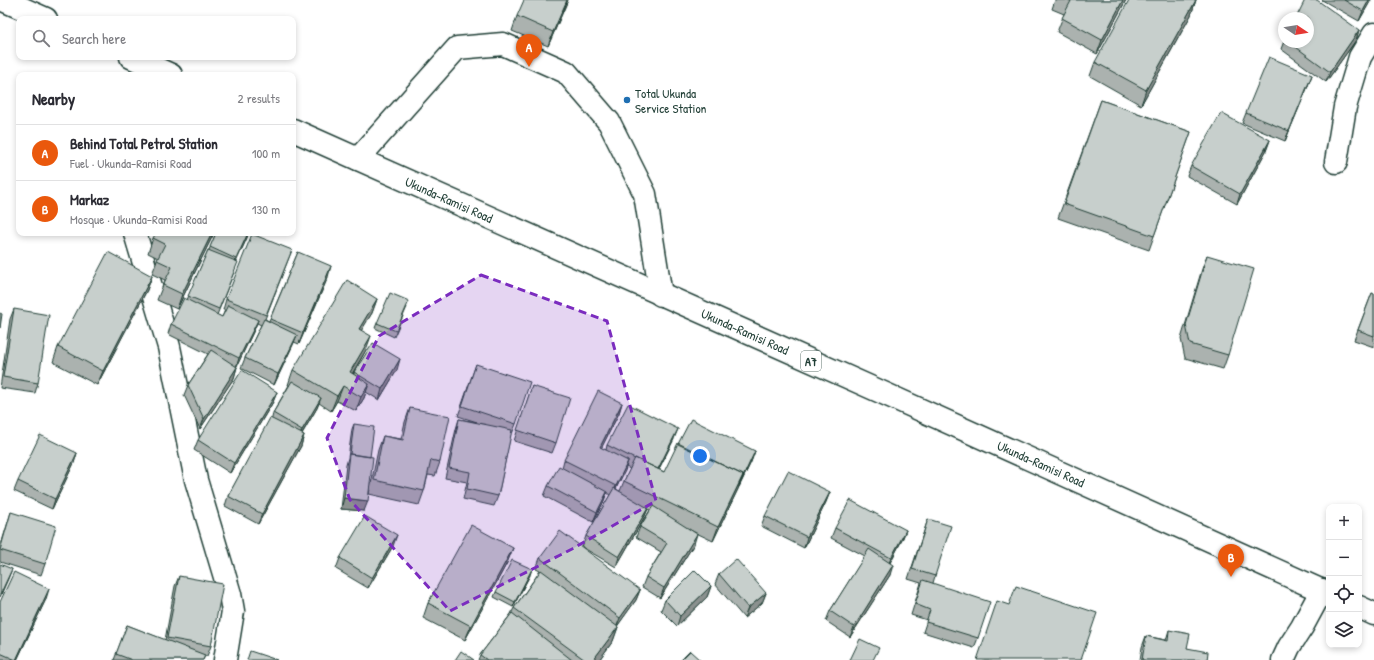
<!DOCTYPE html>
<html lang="en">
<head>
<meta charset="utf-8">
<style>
  body { margin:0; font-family:"Patrick Hand",sans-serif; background:#f2f2f3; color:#2b2b33 }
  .controls { position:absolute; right:12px; bottom:12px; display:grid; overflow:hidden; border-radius:8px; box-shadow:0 2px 6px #0003 }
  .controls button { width:36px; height:36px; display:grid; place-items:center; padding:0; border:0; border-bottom:1px solid #e1e1e2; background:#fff; color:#2b2b33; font:20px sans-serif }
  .compass { position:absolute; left:1278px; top:12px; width:36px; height:36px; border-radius:50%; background:#fff; box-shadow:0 2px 6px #0003; rotate:102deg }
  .you { position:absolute; left:700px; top:456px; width:14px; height:14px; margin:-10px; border:3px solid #fff; border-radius:50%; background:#1a73e8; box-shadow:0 0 0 6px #1a73e833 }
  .badge { display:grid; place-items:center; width:26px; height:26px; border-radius:50%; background:#ea580c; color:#fff; font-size:13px; font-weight:700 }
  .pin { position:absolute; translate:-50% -33px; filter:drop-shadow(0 1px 2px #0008) }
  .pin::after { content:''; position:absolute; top:21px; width:14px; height:12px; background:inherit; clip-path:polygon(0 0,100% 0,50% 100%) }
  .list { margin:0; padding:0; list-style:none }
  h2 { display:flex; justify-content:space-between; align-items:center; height:52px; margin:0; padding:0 16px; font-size:17px }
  h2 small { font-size:13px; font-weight:400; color:#7c7c81 }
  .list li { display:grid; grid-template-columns:26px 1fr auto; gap:12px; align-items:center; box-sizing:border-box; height:56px; padding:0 16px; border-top:1px solid #e1e1e2 }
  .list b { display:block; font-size:15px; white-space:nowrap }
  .list p { margin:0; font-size:13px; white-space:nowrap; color:#7c7c81 }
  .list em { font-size:13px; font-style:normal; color:#7c7c81 }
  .icon { flex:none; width:22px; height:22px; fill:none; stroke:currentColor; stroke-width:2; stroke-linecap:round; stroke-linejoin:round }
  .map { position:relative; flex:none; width:1374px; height:660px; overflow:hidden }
  .search { position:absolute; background:#fff; box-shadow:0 2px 6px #0003; left:16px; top:16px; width:280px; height:44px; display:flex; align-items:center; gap:10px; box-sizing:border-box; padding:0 14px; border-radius:8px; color:#7c7c81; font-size:15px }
  .panel { position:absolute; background:#fff; box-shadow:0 2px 6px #0003; left:16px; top:72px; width:280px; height:164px; border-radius:8px }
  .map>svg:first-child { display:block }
</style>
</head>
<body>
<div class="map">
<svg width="1374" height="660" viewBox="0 0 1374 660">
  <rect width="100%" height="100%" fill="#fff"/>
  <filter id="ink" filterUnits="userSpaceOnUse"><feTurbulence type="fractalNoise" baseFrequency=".025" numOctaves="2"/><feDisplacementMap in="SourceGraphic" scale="8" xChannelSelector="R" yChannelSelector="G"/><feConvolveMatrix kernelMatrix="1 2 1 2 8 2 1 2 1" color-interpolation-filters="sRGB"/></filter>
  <g filter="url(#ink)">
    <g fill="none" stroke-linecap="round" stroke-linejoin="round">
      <g stroke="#1f3d34" stroke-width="25">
        <path id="minor" d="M358,159l99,-111 46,-4 63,28 43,50 36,72 16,101
          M1336,162l9,-55 15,-50 14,-23
          M135,233l34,114 27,133 34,114 3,17 -8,49
          M1283,660l6,-13 13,-20 20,-37"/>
      </g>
      <g stroke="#1f3d34" stroke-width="25">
        <g id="highway">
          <path d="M3,0l43,19"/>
          <path d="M131,57l40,18"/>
          <path id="s1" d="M293,130c345,154 692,307 1036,464"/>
          <path d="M1359,607l15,7"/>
        </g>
      </g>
      <use href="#minor" stroke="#fff" stroke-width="22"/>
      <use href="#highway" stroke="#fff" stroke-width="22"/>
    </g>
    <path fill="#abb2af" stroke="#1f3d34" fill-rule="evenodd" d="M568,0l-20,46 -36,-15 5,-15z
      M1055,0h71l-29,54 -40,-22 7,-18 -12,-5z
      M1196,0l-5,15 -50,90 -51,-29 5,-14z
      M1322,0h49l-12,21z
      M1359,30l-3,10 -30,42 -45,-33 3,-8v1h24z
      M1308,86l-23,55 -43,-18 4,-10z
      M1101,100l90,32 -42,118 -91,-32z
      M1270,140l-4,11 -29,53 -50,-28 4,-10z
      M214,233l-37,76 -20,-9 8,-20 -13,-6 6,-16 -10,-5 5,-15z
      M216,233h33l-13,28 -2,11 -17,43 5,2 3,-7h-2l3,-11 66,-49 -27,69 4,2 29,-69 30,25 -29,67 -5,-2 -20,43 -33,-17 4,-10 16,-33 -4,-2 -3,7 -18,37h1l-3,11 -34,51 -16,-34 4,-10 20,-31 -40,-20 3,-10 16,-24 21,-50h1z
      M1207,255l21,100 -5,14 -38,-11 -4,-19 21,-70z
      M152,276l-5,14 -50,95 -44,-23 5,-15z
      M1372,293l2,1v53l-20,-7z
      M377,299l-5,14 -11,17 5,20 -13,23 1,1v-2l43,-2 -18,30 -13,-8 -2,6 -8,13 -19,-10 -6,10 -12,-8 -2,5 -15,26 2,1 -3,11 -43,78 -33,-18 3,-10 44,-78 1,-5 16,-28h-1l5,-15z
      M407,307l-13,30 -19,-9 2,-5z
      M14,309l24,74 -3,10 -35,-5 10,-69z
      M476,364l40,60 -4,10 -1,-1 -13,63 -4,10 -31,-7 4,-17 -22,-4 11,-49 3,-10 18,3 -19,-6z
      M532,386l24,57 -4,10 -38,-12z
      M277,392l-4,10 -43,71 -36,-23 4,-10z
      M622,403l-3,10 -18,35 5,2 1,-5 67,-6 -15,30 5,3 91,-21 -4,11 -38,79 -21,-10 2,13 -34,54 -18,-11 4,-10 15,-25 -25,-15 4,-10 10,-17 -2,-1 -4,9 -28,49 -34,-20 4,-11 24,-41 -3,-2 -4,10 -10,19 -49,-26 4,-10 14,-18 2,-8zM626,467l4,2 -6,12 -4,10 -4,-2z
      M410,408l30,54 -5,14 -7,-1 -4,16 -5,14 -50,-11 9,-44 5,-14 18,3 4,-17z
      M354,424l16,33 -6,54 -23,-2 5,-44 2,-7 4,-29z
      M77,453l-3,10 -22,46 -38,-18 4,-10z
      M830,492l-4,10 -22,46 -43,-22 4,-10z
      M11,512l34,52 -4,11 -41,-13v-14z
      M928,519l7,57 -2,7 45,55 -4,10 -51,-16 4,-12 -16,-5 10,-32 -13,-4z
      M835,528l71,2 -4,10 -12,23v12l-40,62 -24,-16 4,-10 35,-55 -34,-18z
      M393,546l-25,42 -32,-19 4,-11z
      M513,548l-6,15 -42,77 -42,-22 5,-15z
      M540,558l100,32 -4,10 -19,26 1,1 -5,14 -14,19h-121l2,-5 31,-41 3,-6 26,-37 -4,-2z
      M719,574l47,19 -4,10 -18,15 -29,-34z
      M530,575l-17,32 -19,-10 2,-5z
      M179,576l32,70 -4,10h-2l-2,4h-89l13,-35 38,15 10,-54z
      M711,586l-4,11 -30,29 -16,-16 4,-10z
      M46,599l-29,61h-17v-58z
      M1169,630l18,18 20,12h-67l2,-13 4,-11 20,4z"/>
    <path fill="#8b918f" stroke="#1f3d34" d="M567,0h1l-20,46 5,-14z
      M1123,0h3l-29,54 5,-14z
      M1196,0l-5,15 -50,90 5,-15z
      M1369,0h2l-12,21 4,-10z
      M1359,30l-3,10 -30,42 4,-10z
      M1312,75l-4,11 -23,55 4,-10z
      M1270,140l-4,11 -29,53 3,-10z
      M212,233h2l-37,76 5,-15z
      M248,233l-1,5 -14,31 3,-10z
      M331,266l-3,11 -29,67 4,-11z
      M152,276l-5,14 -50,95 6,-14z
      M377,299l-5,14 -18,30 5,-14z
      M258,320l-4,10 -18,38 3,-10z
      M297,335l-4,10 -19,40 4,-11z
      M371,336l-5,14 -21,36 5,-14z
      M400,359l-3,11 -18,30 3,-11z
      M237,367l-3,11 -34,51 4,-10z
      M369,384l-5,14 -8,13 5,-14z
      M343,386l-6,15 -6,10 6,-15z
      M277,392l-4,10 -43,71 4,-10z
      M321,398l-4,10 -19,32 4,-10z
      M622,403l-3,10 -22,44 3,-10z
      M678,429l-4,10 -21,41 4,-10z
      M304,435l-3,11 -43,78 4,-10z
      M755,451l-4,11 -12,25 4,-10z
      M77,453l-3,10 -22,46 3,-10z
      M628,461l-3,10 -13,25 4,-10z
      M743,475l-5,14 -25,52 5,-14z
      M607,492l-4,11 -10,19 4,-10z
      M830,492l-4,10 -22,46 3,-11z
      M344,498l24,3 -4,10 -23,-2z
      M648,508l-4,10 -28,49 3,-10z
      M906,530l-4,10 -15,28 4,-10z
      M697,534l-3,10 -34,54 4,-10z
      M397,535l-4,11 -25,42 4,-10z
      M513,548l-6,15 -42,77 6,-14z
      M893,565l-3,10 -40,62 4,-10z
      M12,569l-4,10 -8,18v-2z
      M532,569l-2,6 -17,32 2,-5z
      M711,586l-4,11 -30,29 3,-10z
      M49,589l-3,10 -29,61h-1z
      M640,590l-4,10 -20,28 4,-10z
      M766,593l-4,10 -18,15 4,-10z
      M618,627l-5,14 -14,19h-6z"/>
    <path fill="#c7cfcc" stroke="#1f3d34" d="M524,0h43l-14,32 -36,-16z
      M1069,0h54l-21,40 -40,-22 9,-17z
      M1129,0h67l-50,90 -51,-28z
      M1305,0h12l42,30 -29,42 -41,-30h19v-24h-12z
      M1344,0h25l-6,11z
      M1269,57l43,18 -23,56 -43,-18z
      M1101,100l90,32 -37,104 -90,-32z
      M1221,113l49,27 -30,54 -49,-28z
      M156,233h56l-30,61 -19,-9 9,-18 -15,-7 8,-16 -12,-6z
      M216,233h32l-12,26 -26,-12z
      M252,234l40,16 -26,65 -40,-16z
      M208,250l30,12 -19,47 -31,-13z
      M108,252l44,24 -49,95 -45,-24z
      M298,252l33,14 -28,67 -33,-14z
      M1207,255l47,14 -26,86 -38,-11 -4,-19z
      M347,280l30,19 -18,30 12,7 -21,36 19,12 -8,13 -18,-11 -6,10 -44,-26z
      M390,293l19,8 -13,30 -19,-8z
      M1372,293l2,1v42l-16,-6z
      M184,298l38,19 6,-12 30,15 -19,38 -68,-34z
      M14,309l35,6 -11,68 -35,-6z
      M0,313l2,1 -2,14z
      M264,319l33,16 -19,39 -33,-16z
      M373,343l27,16 -18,30 -28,-17z
      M211,350l26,17 -33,52 -16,-34z
      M476,364l54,18 -14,42 -54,-18z
      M242,370l35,22 -43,71 -36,-23z
      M292,381l29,17 -19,32 -29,-17z
      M532,386l38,12 -14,45 -39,-13z
      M598,391l24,12 -22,44 28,14 -12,25 -52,-26z
      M628,404l50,25 -20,40 -23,-11v1l-28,-14z
      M410,408l40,8 -10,46 -9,-2 -7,31 -50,-11 9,-44 20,4z
      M270,418l34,17 -42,79 -34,-18z
      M459,419l53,11 -14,66 -31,-7 3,-17 -21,-4z
      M691,419l64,32 -12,26v-2l-65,-31z
      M354,424l20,3 -4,30 -20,-3z
      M40,435l37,18 -22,46 -37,-18z
      M678,443l65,32 -25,52 -94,-46 11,-23 29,14z
      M349,454l24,3 -5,44 -24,-3z
      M559,466l48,26 -10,20 -49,-26z
      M788,471l42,21 -23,45 -42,-21z
      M614,488l34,20 -29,49 -33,-21z
      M850,500l56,30 -15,28 -56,-30z
      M653,506l44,28 -33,54 -18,-11 21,-34 -27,-16z
      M11,512l45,14 -11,38 -45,-14z
      M365,516l32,19 -25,43 -32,-20z
      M928,519l23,7 -16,50 -23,-7z
      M471,525l42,23 -42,78 -43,-23z
      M560,531l80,59 -20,28 -80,-60z
      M869,549l24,16 -39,62 -24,-16z
      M736,559l30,34 -18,15 -29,-34z
      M512,560l20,9 -17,33 -19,-10z
      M0,564l12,5 -12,26z
      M541,570l77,57 -25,33h-8l-71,-52z
      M695,570l16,16 -31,30 -15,-16z
      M14,572l35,17 -33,71 -16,-7v-51z
      M179,576l44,8 -12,62 -44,-8z
      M923,580l67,22 -12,36 -52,-16 4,-12 -15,-6z
      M1016,586l81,27 -16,47h-104l20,-59 12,4z
      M512,613l60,47h-85l-7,-5z
      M127,625l78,30 -2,5h-71l-16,-6z
      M1169,630l21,4 -3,14 21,4 -1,8h-65l4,-24 22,5z
      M860,639l19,9 -6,12h-23z
      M250,651l27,9h-30z
      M461,651l13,9h-19z
      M690,651l10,9h-19z"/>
  </g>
  <path fill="#7b2cbf" fill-opacity="0.2" stroke="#7b2cbf" stroke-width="3" stroke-dasharray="8 5" stroke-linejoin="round" d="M481,275l126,46 49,180 -84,48 -122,62 -100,-111 -23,-62 52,-102z"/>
  <circle fill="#1f6fb2" stroke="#fff" stroke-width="1.5" cx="627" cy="100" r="4"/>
  <g text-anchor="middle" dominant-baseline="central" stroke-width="3" stroke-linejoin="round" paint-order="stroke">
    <rect fill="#fff" stroke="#627771" stroke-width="1" x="801" y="351" width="20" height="20" rx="3"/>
    <g font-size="12" font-weight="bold" fill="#1f3d34">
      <text x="811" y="361">A7</text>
    </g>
    <g font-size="13" fill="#1f3d34" stroke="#fff" text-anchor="start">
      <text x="635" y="93">Total Ukunda<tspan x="635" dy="15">Service Station</tspan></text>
    </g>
    <g font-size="13" fill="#1f3d34" stroke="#fff">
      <text stroke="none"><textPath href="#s1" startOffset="171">Ukunda-Ramisi Road</textPath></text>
      <text stroke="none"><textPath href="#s1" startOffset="495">Ukunda-Ramisi Road</textPath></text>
      <text stroke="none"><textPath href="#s1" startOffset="819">Ukunda-Ramisi Road</textPath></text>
    </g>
  </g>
</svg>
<div class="controls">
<button>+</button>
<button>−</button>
<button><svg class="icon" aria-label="locate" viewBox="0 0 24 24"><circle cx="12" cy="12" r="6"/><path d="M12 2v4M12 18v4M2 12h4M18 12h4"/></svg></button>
<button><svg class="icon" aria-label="layers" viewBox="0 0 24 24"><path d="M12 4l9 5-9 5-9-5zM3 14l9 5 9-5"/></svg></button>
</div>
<svg class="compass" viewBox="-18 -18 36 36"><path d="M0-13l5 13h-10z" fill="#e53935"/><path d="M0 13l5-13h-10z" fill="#7c7c81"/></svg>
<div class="you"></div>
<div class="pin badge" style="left:529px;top:67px">A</div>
<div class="pin badge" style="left:1231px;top:577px">B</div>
<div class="search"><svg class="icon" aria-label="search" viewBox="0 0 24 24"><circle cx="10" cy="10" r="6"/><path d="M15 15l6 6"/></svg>Search here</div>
<section class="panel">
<h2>Nearby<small>2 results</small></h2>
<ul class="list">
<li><span class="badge">A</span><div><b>Behind Total Petrol Station</b><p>Fuel · Ukunda-Ramisi Road</p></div><em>100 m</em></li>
<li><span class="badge">B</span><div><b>Markaz</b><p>Mosque · Ukunda-Ramisi Road</p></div><em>130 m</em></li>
</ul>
</section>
</div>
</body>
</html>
